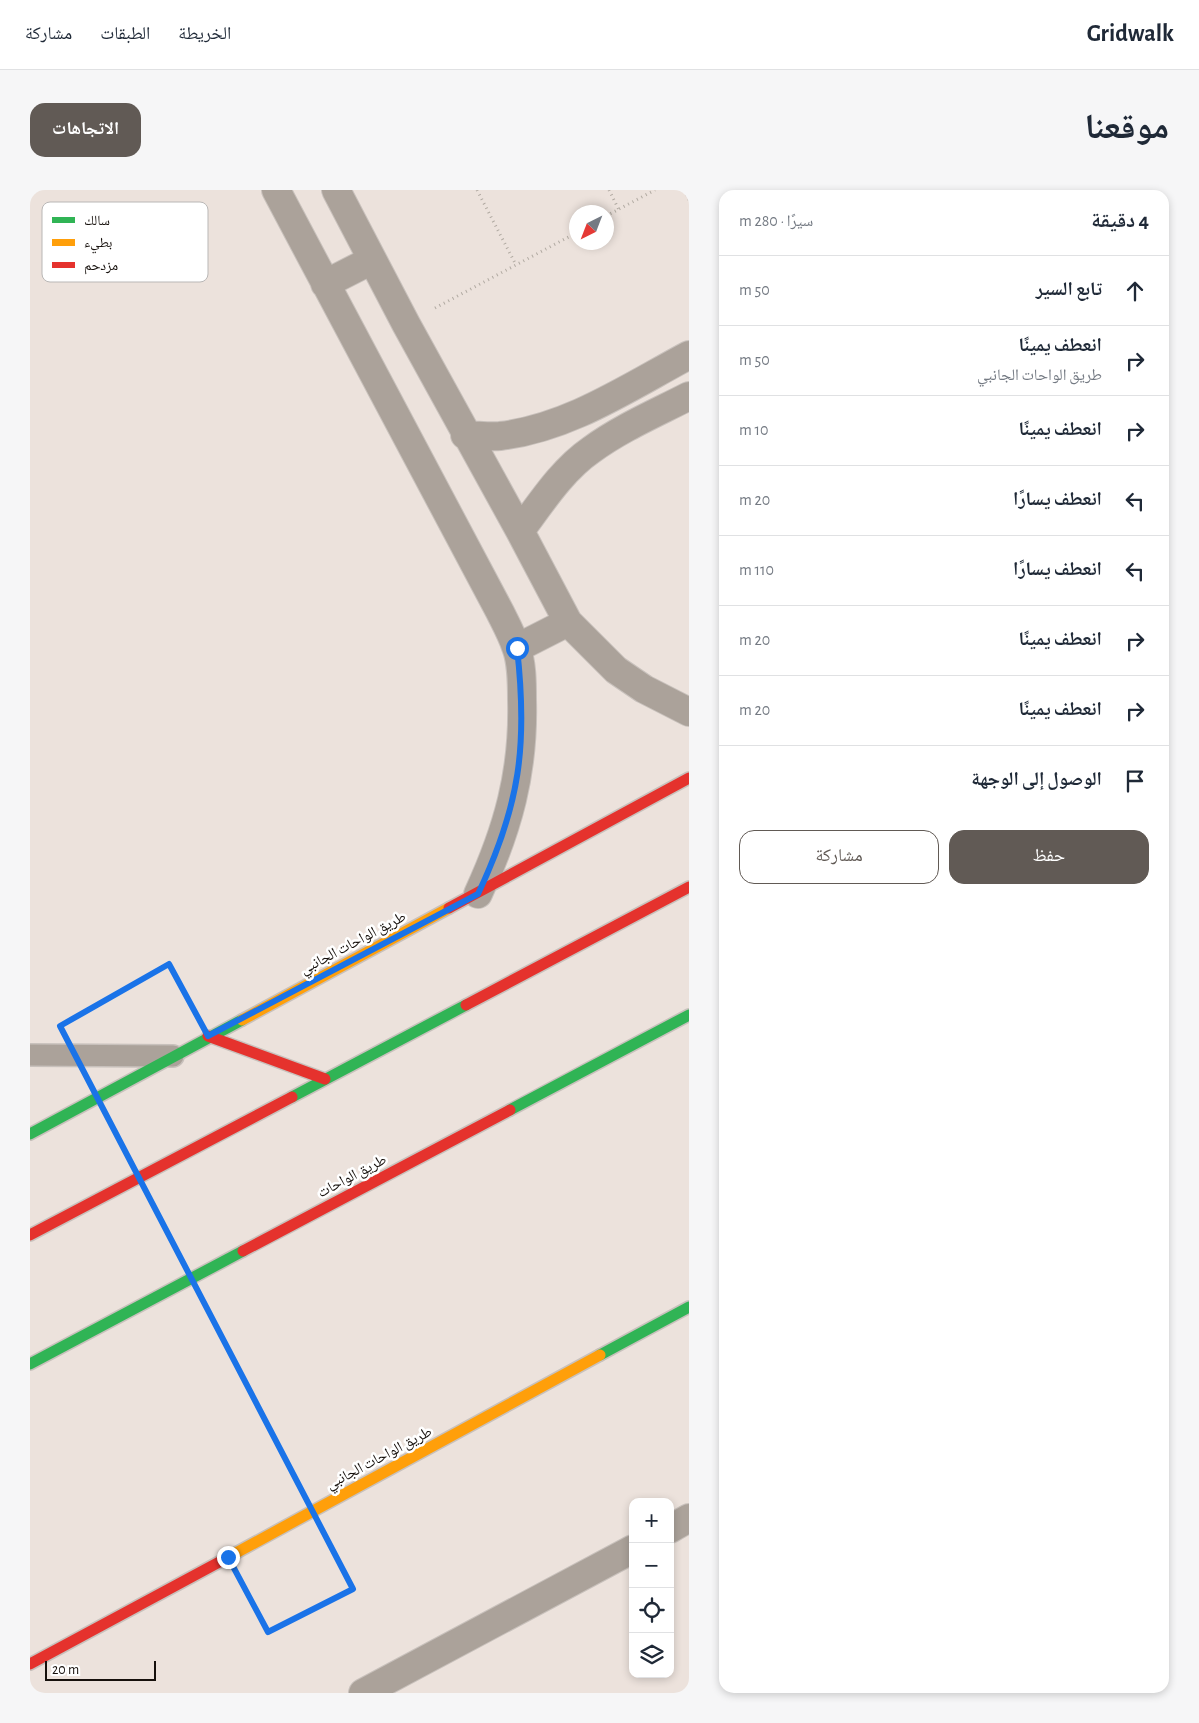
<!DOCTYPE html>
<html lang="ar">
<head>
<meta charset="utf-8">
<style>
  body { margin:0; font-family:"Alegreya Sans","Noto Naskh Arabic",sans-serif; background:#f6f6f7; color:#1f2937; direction:rtl }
  .controls { position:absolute; right:15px; bottom:15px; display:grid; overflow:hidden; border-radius:10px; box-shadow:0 2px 8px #0003 }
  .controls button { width:45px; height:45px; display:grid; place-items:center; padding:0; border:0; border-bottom:1px solid #e0e1e3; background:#fff; color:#1f2937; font:25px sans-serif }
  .compass { position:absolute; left:539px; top:15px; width:45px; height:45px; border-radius:50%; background:#fff; box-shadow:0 2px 8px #0003; rotate:222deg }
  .scale { position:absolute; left:15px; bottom:12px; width:111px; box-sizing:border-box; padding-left:5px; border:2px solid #16100c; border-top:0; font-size:14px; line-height:18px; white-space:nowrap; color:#16100c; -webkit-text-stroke:4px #fff; paint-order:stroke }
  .stop { position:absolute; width:15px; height:15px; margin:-11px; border:4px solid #1a73e8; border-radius:50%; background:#fff }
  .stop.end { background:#1a73e8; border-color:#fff; box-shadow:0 1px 5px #0008 }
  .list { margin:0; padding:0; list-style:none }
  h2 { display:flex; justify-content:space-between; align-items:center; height:65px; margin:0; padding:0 20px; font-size:21px }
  h2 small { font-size:16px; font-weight:400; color:#747a83 }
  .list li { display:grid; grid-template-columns:32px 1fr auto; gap:15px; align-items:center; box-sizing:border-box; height:70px; padding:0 20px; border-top:1px solid #e0e1e3 }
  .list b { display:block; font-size:19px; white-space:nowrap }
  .list p { margin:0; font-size:16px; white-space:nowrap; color:#747a83 }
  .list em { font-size:16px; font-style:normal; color:#747a83 }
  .actions { display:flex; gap:10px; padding:15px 20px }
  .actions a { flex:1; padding:11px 0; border:1px solid #615a55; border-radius:15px; text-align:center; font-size:18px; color:#615a55 }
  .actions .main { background:#615a55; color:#fff }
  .icon { flex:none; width:28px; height:28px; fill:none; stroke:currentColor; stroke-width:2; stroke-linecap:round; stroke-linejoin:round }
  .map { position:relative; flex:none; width:659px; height:1503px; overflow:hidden; direction:ltr; border-radius:15px }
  header { display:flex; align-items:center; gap:30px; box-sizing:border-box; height:70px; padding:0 25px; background:#fff; border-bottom:1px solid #e0e1e3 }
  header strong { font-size:24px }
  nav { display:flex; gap:28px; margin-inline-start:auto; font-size:18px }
  .intro { display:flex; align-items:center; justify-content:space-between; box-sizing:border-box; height:120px; padding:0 30px }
  h1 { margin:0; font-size:35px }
  .button { padding:12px 22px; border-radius:15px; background:#615a55; color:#fff; font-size:18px; font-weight:700 }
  main { display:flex; gap:30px; padding:0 30px }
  aside { flex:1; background:#fff; border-radius:15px; box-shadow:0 2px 8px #0003 }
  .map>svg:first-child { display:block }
</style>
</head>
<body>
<header>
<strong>Gridwalk</strong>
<nav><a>الخريطة</a><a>الطبقات</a><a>مشاركة</a></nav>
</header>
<div class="intro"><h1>موقعنا</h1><a class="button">الاتجاهات</a></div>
<main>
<aside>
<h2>4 دقيقة<small>سيرًا · 280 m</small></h2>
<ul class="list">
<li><svg class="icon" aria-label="ahead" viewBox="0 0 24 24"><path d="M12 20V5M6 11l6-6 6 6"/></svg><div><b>تابع السير</b></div><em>50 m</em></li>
<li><svg class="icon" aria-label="right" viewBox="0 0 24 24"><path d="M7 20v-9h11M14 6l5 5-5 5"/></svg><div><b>انعطف يمينًا</b><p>طريق الواحات الجانبي</p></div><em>50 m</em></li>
<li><svg class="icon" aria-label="right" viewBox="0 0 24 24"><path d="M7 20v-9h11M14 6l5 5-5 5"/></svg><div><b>انعطف يمينًا</b></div><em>10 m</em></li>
<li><svg class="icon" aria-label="left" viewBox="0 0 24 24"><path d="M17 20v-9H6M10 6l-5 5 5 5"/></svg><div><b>انعطف يسارًا</b></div><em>20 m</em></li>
<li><svg class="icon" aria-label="left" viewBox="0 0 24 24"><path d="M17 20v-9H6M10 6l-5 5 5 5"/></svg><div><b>انعطف يسارًا</b></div><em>110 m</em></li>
<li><svg class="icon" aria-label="right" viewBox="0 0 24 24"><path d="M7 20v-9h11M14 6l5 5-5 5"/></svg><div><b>انعطف يمينًا</b></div><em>20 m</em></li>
<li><svg class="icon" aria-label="right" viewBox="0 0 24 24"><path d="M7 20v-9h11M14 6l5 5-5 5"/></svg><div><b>انعطف يمينًا</b></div><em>20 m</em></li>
<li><svg class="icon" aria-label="arrive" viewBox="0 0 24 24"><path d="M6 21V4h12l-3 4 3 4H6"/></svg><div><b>الوصول إلى الوجهة</b></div></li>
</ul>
<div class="actions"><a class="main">حفظ</a><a>مشاركة</a></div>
</aside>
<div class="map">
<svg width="659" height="1503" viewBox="0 0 659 1503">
  <rect width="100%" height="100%" fill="#ece2dc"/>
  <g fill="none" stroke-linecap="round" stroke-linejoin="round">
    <g stroke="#c8c1bc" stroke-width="24">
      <path id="lane" d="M0,865l143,1"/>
    </g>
    <g stroke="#c8c1bc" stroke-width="30">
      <path id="street" d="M246,0l224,422c6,12 12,23 16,35 6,15 6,36 6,53 2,72 -14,129 -44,194
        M306,0l70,134 114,207 48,91 48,48 28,19 45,23
        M295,94l47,-24
        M435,245c11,0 24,2 35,1 69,-8 129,-49 189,-81
        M490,341c21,-28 42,-61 71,-81 30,-22 65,-37 98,-54
        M487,458l51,-26
        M640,1339l19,-11
        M333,1503l270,-144"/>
    </g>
    <g stroke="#c8c1bc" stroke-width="14">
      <path id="fast" d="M262,907l174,-92
        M480,920l179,-95
        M0,944l212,-114
        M570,1165l89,-48
        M0,1174l213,-113"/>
    </g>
    <g stroke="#c8c1bc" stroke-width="14">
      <path id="slow" d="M212,830l207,-112
        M193,1370l377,-205"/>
    </g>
    <g stroke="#c8c1bc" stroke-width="14">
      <path id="jam" d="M419,718l240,-130
        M436,815l223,-118
        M178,846l117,43
        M0,1045l262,-138
        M213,1061l267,-141
        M0,1474l193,-104"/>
    </g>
    <path stroke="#b1aaa2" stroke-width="3" stroke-dasharray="1 4" stroke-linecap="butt" d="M447,0l39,75
      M579,0l10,20
      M655,0l4,10
      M576,26l49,-26
      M405,118l141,-75
      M35,833l104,-58 24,43
      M214,1396l24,46 85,-43"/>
    <use href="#lane" stroke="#aba29a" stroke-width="21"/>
    <use href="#street" stroke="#aba29a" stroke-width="28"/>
    <use href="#fast" stroke="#30b455" stroke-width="11"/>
    <use href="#slow" stroke="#ff9f0a" stroke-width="11"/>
    <use href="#jam" stroke="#e5322d" stroke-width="11"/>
    <path stroke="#b1aaa2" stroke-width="3" stroke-dasharray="1 4" stroke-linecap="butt" d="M30,836l293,563"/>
  </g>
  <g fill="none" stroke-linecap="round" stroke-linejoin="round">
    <path stroke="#1a73e8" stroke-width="6" d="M198,1367l40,75 85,-43 -293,-563 109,-62 39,72 270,-142c42,-89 50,-149 39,-246"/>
  </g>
  <g text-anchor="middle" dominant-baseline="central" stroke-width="5" stroke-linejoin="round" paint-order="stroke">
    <g font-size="15" fill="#16100c" stroke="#fff">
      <text transform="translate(323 753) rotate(-28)">طريق الواحات الجانبي</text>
      <text transform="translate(322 986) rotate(-28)">طريق الواحات</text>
      <text transform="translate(349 1268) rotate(-28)">طريق الواحات الجانبي</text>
    </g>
  </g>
  <rect x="12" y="12" width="166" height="80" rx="8" fill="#fff" stroke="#b9b7b6" stroke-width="1"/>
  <rect x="22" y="27" width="23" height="6" fill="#30b455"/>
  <rect x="22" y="49" width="23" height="7" fill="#ff9f0a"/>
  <rect x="22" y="72" width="23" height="6" fill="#e5322d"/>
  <g font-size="14" fill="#16100c">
    <text x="54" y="35">سالك</text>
    <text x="54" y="57">بطيء</text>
    <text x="54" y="80">مزدحم</text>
  </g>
</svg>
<div class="controls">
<button>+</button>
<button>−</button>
<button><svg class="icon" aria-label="locate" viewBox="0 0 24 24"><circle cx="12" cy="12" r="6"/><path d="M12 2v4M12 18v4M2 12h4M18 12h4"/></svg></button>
<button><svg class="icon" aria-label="layers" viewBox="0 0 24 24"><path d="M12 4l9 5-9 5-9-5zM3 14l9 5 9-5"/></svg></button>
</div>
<svg class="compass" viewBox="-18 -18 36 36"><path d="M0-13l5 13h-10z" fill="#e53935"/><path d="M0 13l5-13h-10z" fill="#747a83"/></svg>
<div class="scale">20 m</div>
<div class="stop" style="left:487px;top:458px"></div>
<div class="stop end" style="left:198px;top:1367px"></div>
</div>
</main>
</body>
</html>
